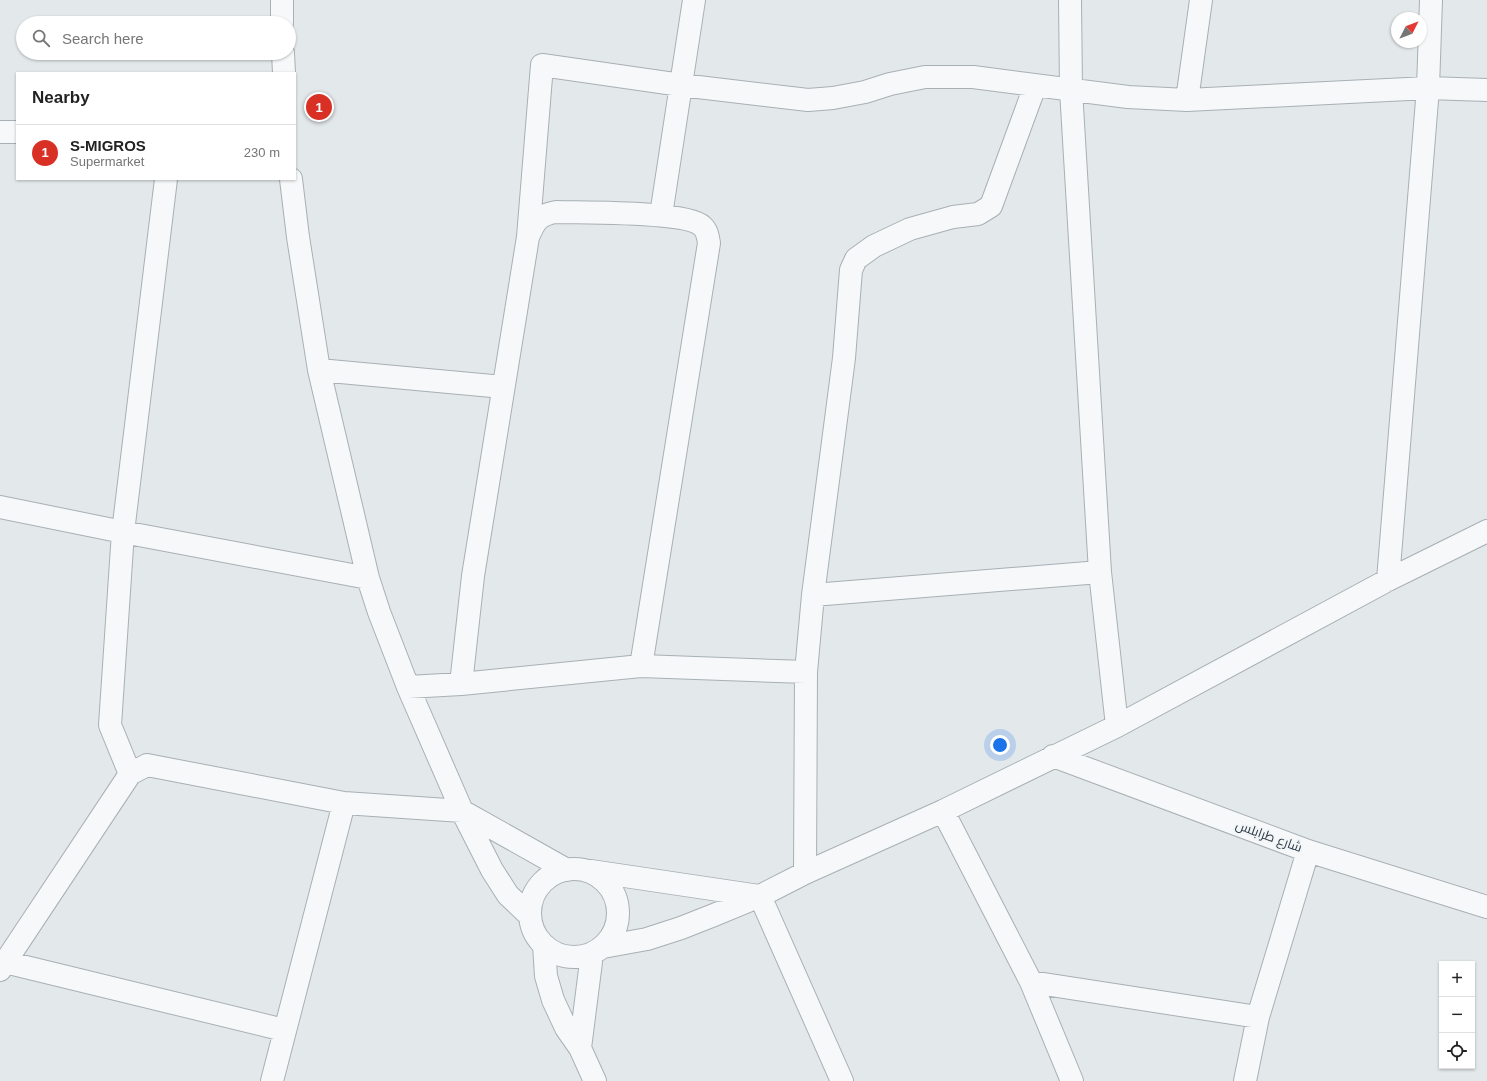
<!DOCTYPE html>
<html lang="en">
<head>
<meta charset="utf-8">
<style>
  body { margin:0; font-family:Arial,Cairo,sans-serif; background:#f6f6f6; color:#222 }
  .controls { position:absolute; right:12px; bottom:12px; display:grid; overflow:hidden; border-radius:0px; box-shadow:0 1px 3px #0004 }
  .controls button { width:36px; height:36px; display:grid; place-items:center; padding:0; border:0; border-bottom:1px solid #e0e0e0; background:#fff; color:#222; font:20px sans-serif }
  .compass { position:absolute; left:1391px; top:12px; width:36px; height:36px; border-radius:50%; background:#fff; box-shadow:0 1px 3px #0004; rotate:48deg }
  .you { position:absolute; left:1000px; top:745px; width:14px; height:14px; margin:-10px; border:3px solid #fff; border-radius:50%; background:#1a73e8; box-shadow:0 0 0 6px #1a73e833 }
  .badge { display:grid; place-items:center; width:26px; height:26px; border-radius:50%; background:#d93025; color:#fff; font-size:13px; font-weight:700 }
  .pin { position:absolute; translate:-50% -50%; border:2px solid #fff; box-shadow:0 1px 4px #0006 }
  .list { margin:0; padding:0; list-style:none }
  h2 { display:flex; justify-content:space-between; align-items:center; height:52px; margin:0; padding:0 16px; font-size:17px }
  h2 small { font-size:13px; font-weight:400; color:#767676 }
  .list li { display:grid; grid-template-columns:26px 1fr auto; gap:12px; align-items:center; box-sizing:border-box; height:56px; padding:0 16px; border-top:1px solid #e0e0e0 }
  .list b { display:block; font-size:15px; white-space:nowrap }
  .list p { margin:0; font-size:13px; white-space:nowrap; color:#767676 }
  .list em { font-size:13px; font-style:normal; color:#767676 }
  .icon { flex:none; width:22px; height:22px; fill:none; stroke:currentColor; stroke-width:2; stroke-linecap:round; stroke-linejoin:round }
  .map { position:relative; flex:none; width:1487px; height:1081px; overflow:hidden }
  .search { position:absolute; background:#fff; box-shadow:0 1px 3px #0004; left:16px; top:16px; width:280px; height:44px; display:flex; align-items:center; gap:10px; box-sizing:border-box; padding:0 14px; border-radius:22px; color:#767676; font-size:15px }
  .panel { position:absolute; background:#fff; box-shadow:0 1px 3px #0004; left:16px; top:72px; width:280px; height:108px; border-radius:0px }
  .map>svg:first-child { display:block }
</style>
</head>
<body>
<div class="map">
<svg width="1487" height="1081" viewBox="0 0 1487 1081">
  <rect width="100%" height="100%" fill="#e3e8eb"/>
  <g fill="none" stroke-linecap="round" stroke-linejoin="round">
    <g stroke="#a8b0b5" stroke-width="24">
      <path id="minor" d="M282,0v23
        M1070,0l1,90 29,482 17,154
        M283,53l1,20
        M1187,100l14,-100
        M0,132h17
        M291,179l7,58 21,133 49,208 11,34 29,75 54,124 30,59 16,25 22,21
        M661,215l33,-215
        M528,237l14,-172 139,20 127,15 25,-2 32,-6 25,-8 35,-7h48l155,20 59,3 241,-12 59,2
        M319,370l184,17
        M0,507l123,25 245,46
        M1388,580l40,-492 3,-88
        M813,595l287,-23
        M461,684l12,-108 55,-339c7,-16 10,-22 28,-25 27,1 130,-1 146,14 5,4 6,11 7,17l-68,423
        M408,687l53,-3 180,-18 165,6
        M1053,756l255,95 179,56
        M130,774l-20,-49 13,-193 43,-353
        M943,811l88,171 41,99
        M530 913a44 44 0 1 1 88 0a44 44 0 1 1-88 0Z
        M591,871l168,25
        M805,873l1,-201 7,-77 31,-237 7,-88 5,-11 18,-13 36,-17 43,-12 25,-3 13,-8 44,-120
        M760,896l82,185
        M544,945l2,31 7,24 13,28 14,20 15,33
        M603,947l44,-8 34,-11 33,-13 46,-19 45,-23 138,-62 174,-85 271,-146 99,-49
        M5,962l279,68
        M0,970l130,-196 17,-9 197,38 118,8 105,59
        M1031,982l227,35
        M580,1048l12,-94
        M272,1081l72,-278
        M1245,1081l13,-64 50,-166"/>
    </g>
    <use href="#minor" stroke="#f6f8f9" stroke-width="22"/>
  </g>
  <g text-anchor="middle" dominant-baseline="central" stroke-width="4" stroke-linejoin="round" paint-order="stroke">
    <g font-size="13" fill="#2b3843" stroke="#f3f6f8">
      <text transform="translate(1269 836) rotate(20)">شارع طرابلس</text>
    </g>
  </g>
</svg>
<div class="controls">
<button>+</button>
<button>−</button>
<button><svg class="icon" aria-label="locate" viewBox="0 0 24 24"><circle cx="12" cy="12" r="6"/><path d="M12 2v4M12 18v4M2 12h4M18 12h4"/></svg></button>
</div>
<svg class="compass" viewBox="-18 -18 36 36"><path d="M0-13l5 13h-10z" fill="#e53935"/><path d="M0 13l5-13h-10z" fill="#767676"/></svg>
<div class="you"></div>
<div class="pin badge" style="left:319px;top:107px">1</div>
<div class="search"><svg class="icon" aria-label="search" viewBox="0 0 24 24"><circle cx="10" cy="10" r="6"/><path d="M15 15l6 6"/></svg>Search here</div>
<section class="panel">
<h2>Nearby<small></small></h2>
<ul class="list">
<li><span class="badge">1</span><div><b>S-MIGROS</b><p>Supermarket</p></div><em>230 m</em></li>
</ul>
</section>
</div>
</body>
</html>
